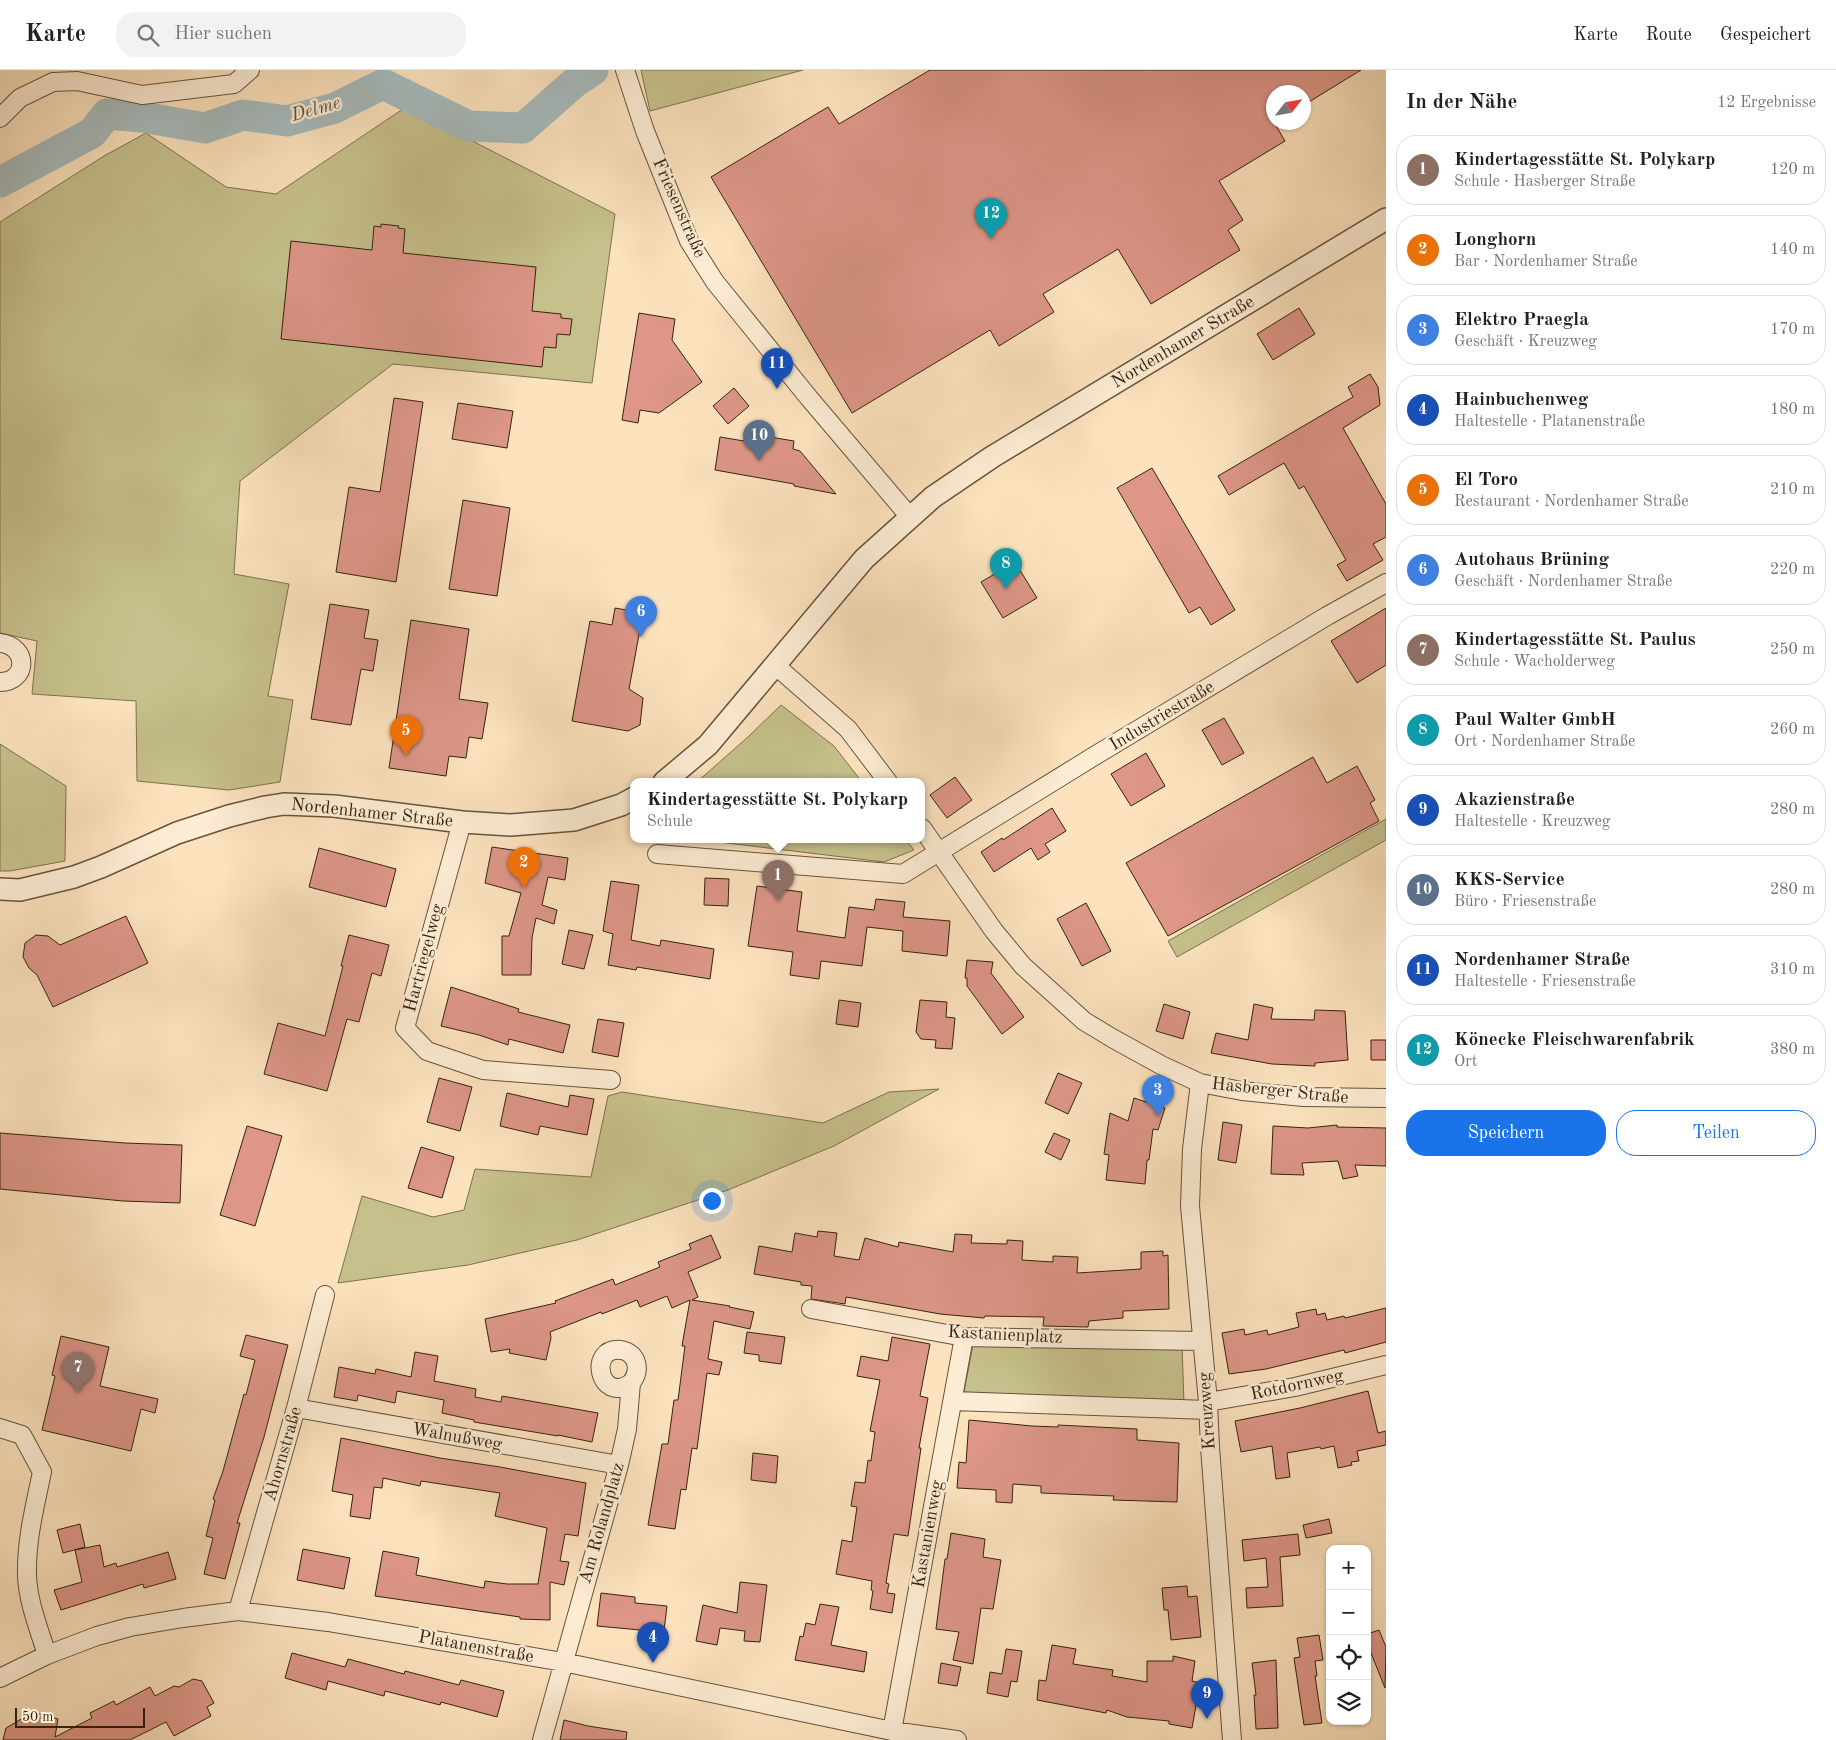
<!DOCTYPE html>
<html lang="de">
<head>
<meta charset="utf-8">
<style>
  body { margin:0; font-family:"Old Standard TT",serif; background:#f2f2f2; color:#202124 }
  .controls { position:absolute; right:15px; bottom:15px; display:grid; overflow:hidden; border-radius:10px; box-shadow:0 1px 4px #0004 }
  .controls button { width:45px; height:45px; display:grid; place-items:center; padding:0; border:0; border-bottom:1px solid #e0e0e0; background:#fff; color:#202124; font:25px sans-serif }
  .compass { position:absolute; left:1266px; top:15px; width:45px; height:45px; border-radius:50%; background:#fff; box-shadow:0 1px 4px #0004; rotate:59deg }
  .scale { position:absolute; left:15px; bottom:12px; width:130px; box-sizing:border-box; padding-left:5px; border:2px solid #35230f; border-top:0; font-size:14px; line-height:18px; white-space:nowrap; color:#35230f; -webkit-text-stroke:4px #fdedd5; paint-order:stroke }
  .you { position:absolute; left:711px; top:1130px; width:18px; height:18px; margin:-12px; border:4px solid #fff; border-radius:50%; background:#1a73e8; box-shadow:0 0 0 8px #1a73e833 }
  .badge { display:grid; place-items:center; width:32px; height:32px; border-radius:50%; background:#1a73e8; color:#fff; font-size:16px; font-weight:700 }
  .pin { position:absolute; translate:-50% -41px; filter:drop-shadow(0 1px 2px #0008) }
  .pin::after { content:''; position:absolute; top:26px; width:18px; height:15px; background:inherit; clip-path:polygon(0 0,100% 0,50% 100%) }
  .popup { position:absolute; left:630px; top:708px; width:295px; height:65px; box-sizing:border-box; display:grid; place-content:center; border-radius:10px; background:#fff; filter:drop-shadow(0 1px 4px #0005); font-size:16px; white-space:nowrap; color:#757577 }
  .popup b { font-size:19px; color:#202124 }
  .popup::after { content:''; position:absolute; left:50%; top:100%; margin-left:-10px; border:10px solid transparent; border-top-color:#fff }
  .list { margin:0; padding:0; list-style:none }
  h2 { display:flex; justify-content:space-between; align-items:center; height:65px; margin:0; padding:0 20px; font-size:21px }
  h2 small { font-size:16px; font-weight:400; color:#757577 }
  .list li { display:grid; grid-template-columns:32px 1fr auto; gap:15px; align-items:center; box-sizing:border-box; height:70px; margin:0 10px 10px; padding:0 10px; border:1px solid #e0e0e0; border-radius:20px }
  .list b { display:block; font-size:19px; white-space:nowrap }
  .list p { margin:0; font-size:16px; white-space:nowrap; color:#757577 }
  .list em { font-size:16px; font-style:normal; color:#757577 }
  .actions { display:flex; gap:10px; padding:15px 20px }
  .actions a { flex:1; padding:11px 0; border:1px solid #1a73e8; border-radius:20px; text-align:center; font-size:18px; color:#1a73e8 }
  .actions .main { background:#1a73e8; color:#fff }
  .icon { flex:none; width:28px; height:28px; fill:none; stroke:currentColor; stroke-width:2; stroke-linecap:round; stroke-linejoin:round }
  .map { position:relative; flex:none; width:1386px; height:1670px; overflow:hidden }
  header { display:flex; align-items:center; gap:30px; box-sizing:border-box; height:70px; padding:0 25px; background:#fff; border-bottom:1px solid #e0e0e0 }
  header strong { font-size:24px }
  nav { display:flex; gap:28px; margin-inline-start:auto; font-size:18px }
  .search { width:350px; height:45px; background:#f2f2f2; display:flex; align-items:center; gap:12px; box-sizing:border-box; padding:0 18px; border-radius:20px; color:#757577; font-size:19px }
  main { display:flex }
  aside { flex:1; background:#fff }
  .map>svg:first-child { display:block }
</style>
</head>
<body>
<header>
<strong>Karte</strong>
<div class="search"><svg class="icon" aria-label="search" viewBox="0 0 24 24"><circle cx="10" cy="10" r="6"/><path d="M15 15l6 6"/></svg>Hier suchen</div>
<nav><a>Karte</a><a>Route</a><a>Gespeichert</a></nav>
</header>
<main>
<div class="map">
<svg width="1386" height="1670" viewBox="0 0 1386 1670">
  <rect width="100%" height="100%" fill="#fce3be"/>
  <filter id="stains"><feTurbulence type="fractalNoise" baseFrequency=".004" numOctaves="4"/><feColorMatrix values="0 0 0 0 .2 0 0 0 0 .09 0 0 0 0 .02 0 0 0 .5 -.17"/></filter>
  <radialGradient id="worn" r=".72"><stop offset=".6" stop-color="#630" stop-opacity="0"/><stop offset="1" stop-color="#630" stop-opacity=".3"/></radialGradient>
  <path fill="#c6c18c" stroke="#7e724e" d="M641,0h162l-153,41z
    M406,37l209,107 -23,169 -199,-19 -153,117 -6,93 55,10 -21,112 25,4 -13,82 -51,8 -92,-9 -1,-80 -104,-7 5,-53 -37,-8v-411l104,-66 42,-23 80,54 50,7z
    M781,635l53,41 28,36h-165l52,-46z
    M0,674l66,42 -1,75 -55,10h-10z
    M1386,749v21l-209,117 -9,-16z
    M702,770h204l8,10 -30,12z
    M939,1019l-105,57 -106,44 -151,50 -109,25 -130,18 24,-87 71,21 31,-7 11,-41 116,8 17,-81 14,-4 201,31 66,-31z
    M973,1275l103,3 106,-3 2,58 -145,-5 -75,-6z"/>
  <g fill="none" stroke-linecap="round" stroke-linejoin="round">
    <path stroke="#a6bbbd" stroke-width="31" d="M0,112l92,-49 15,-19 35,3 63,11 38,-13 44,6 48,-13 48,-24 85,42 55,2 51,-45 19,-13"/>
  </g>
  <path fill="#dd9688" stroke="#35230f" d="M930,0h431l-57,35v-13h-30v12l-8,5 19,32 -66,40 24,39 -15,10 12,20 -89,54 -33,-55 -75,45 11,18 -55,34 -9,-16 -138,83 -141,-236 117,-70 11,17z
    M381,154l18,2 -1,2 7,1 -2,24 133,14 -4,44 29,3v4l11,1 -2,16 -13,-1 -1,14 -12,-1 -2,20 -261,-28 10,-98 81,9 2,-24 7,1z
    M1299,238l16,26 -42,26 -16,-26z
    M639,243l36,6 -3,21 30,42 -43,31 -19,-3 -2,13 -16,-3z
    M1370,304l8,13 2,18 -37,23 43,76v33l-13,7 10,16 -36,21 -10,-16 9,-5 -42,-74 -5,3 -15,-26 -55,32 -11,-19 135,-79 -5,-10z
    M734,318l15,18 -21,18 -15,-18z
    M394,328l29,4 -27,180 -60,-10 13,-85 31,5z
    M458,333l55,8 -6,37 -55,-9z
    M720,367l48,8 2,-8 24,4 -1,8 7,2 36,43 -42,-8v-2l-79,-14z
    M1152,398l83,142 -24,15 -11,-18 -11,6 -72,-125z
    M463,430l47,8 -13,88 -48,-7z
    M1015,492l22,36 -34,20 -22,-36z
    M330,534l39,6 -5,28 14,2 -5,31 -12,-2 -10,56 -40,-6z
    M615,538l28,5 -14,76 14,9 -3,27 -12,6 -56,-10 18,-100 22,4z
    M1386,538v57l-29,18 -26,-42z
    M411,550l58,9 -10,70 29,4 -6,36 -13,-2 -3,21 -17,-2 -3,20 -57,-8z
    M1224,648l20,35 -22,12 -20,-35z
    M1146,683l19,33 -34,20 -20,-32z
    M1313,687l14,26 30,-17 18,34 -5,3 9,18 -211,115 -42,-73z
    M955,707l17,23 -25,18 -17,-23z
    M1052,738l14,23 -21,13 5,8 -12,8 -7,-12 -37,24 -13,-20 21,-14 1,2z
    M492,777l76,11 -3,22 -17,-3 -6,28 15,5 -3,14 -18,-6 -4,20 -1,37h-29v-39h7l12,-43 -36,-10z
    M319,778l77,21 -10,38 -77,-20z
    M705,808l24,1 -1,27 -24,-1z
    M611,811l28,4 -8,55 29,6 1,-6 53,9 -4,30 -73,-12 -1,3 -28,-5 5,-31 -10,-3z
    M757,816l45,6 -5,39 48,7 4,-31 25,3 2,-11 29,3 -2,15 47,4 -3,35 -45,-5 1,-20 -36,-4 -5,39 -41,-5 -2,18 -29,-4 3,-23 -45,-6z
    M1086,833l25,48 -29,15 -25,-47z
    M126,846l22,47 -95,44 -16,-32 -8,-7 -6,-11 2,-14 11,-8 12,1 12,9z
    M569,860l24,5 -9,34 -22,-5z
    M349,865l40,10 -8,31 -9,-3 -13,49 -12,-3 -20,72 -63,-17 14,-51 47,13 18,-70h-2z
    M967,890l26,2 -2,11 33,44 -22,17 -35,-48v-8h-2z
    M451,917l68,22 -1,3 52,13 -7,28 -54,-14 -1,6 -29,-10 -38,-9z
    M839,930l22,3 -3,24 -22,-3z
    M920,930l27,2 -1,15 9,1 -3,31 -17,-1 1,-8 -15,-1 -5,-7z
    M1164,934l26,8 -7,27 -27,-8z
    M1254,934l19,4 -2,11 43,1 1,-10 30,1 3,49 -33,3v3l-43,-2 -61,-11 5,-20 32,7z
    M598,949l26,4 -6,34 -26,-5z
    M1371,970h15v20h-15z
    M1058,1003l24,10 -14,31 -23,-11z
    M439,1008l33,9 -12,44 -33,-9z
    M507,1023l61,14 2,-12 24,4 -7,36 -47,-9 -2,9 -38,-9z
    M1134,1028l31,10 -7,22 -5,-1 -4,31h-2l-2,24 -39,-4 3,-25 -5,-1 6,-41 18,8z
    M1223,1052l19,3 -6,38 -18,-3z
    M1337,1055v2l49,1v38l-31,-1 3,11 -15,3 -5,-18 -36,2 2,12 -33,-1 2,-48 35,2z
    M247,1056l35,10 -27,90 -35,-11z
    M0,1063l125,10 57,2 -2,58 -57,-2 -123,-12z
    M1054,1063l16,7 -9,20 -16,-8z
    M421,1077l33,10 -12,41 -34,-10z
    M818,1161l19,2 -3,23 25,4 6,-22 33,9 1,-5 54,10 2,-18 17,1 -1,8 36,1v-4l16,1 -1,19 31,2v-6l25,1 -1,16 64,-4v-17l22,-1v5l5,-1 1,54 -46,2v7l-34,3 -1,6 -45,-1 1,-9 -59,-1 -1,2 -44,-4 -94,-17 -1,7 -34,-5 1,-13 -11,-1v-3l-47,-8 5,-28 33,6 3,-19 22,4z
    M711,1165l10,23 -33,14 10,25 -6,3 38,6 -1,1 25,5 -4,17 -36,-8 -6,38 14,3 -3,13 -12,-2 -10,76 -5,-1 -6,42 -5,-1 -6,40 -27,-4 14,-81h6l6,-44h4l7,-54h-3l8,-46 -18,8 -5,-12 -27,11 -3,-7 -35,14 -1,-2 -51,20 1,6 -5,22 -37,-7 1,-4 -19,3 -6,-33 71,-16 -1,-2 58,-22 2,6 45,-18 -2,-5 33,-13 -2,-5z
    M1386,1238v34l-41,11 -1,-3 -78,19 -37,5 -7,-41 22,-4 1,6 22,-5 1,5 31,-8 -3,-14 20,-4 1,6 8,-2 2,7 17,-4 1,2z
    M747,1262l38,5 -4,27 -22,-3v-6l-15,-2z
    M246,1265l42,10 -24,92 -27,86h3l-15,56 -21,-5 9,-36 -7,-2 9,-36 -2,-1 10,-28 21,-77 2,1 9,-35 -15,-4z
    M61,1266l48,11 -9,39 58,13 -3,14 -14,-4 -10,42 -89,-21 13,-54 -3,-1z
    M892,1267l38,7 -10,52 8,2 -9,50h2l-13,88 -14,-2 -8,49 3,1 -2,9 8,1 -3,19 -22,-4 3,-18 -2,-1 1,-9 -36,-7 6,-34 10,2 5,-35 -6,-1 4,-24 10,1 3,-23 3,1 4,-29 -5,-1 10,-51 -23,-4 4,-20 27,5z
    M415,1282l23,4 -4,25 42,8 -1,8 26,5 1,-6 96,17 -6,29 -34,-7v1l-84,-14v-2l-32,-7 2,-13 -47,-9 -2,12 -37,-8 -1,6 -23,-4 5,-30 36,7 1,-5 35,8z
    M1368,1321l10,42 8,-2v14l-29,6 2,10 -8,1 1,3 -14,3 -4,-22 -13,3 -1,-2 -33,6 3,24 -14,2 -4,-33 -31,6 -6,-31 65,-13z
    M969,1350l63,6 26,1v-2l79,4v11l42,3 -2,59 -64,-2 1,-4 -73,-3v-7l-28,-2 -1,19 -16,-1v-12l-39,-2 2,-26 7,1z
    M341,1368l99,20 60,9 86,16 -8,53 -13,-2 -5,27 9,1 -5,23 -14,-3v38l-30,-1v-2l-145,-21 8,-45 36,7 -3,17 68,13 1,-7 22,3h31l9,-56 -52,-12 5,-23 -79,-12 -1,5 -37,-8 -1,10 -8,-1 -4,32 -20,-3 3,-21 -21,-4z
    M753,1383l25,3 -2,27 -25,-3z
    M1329,1449l3,14 -26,5 -3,-13z
    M80,1454l5,23 -22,6 -6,-23z
    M951,1463l34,6 -2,18 18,3 -8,49 -12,-1 -8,56 -20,-4 6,-28 -23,-3 9,-70h2z
    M1298,1464l2,21 -20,2 3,49 -36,2 -1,-20 22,-1 -2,-29 -22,3 -2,-21z
    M100,1475l4,22 12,-4 1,4 51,-15 8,27 -32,9 -1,-4 -82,26 -7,-20 28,-8 -7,-32z
    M303,1479l47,9 -6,31 -47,-9z
    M740,1512l27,3 -7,57 -16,-1 1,-10 -25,-3 -3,17 -21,-4 7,-36 34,8z
    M1187,1516l1,11 9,-1 4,41 -30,3 -3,-30h-4l-2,-22z
    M601,1523l34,4v6l32,3 -4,33 -23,-3v-6l-43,-4z
    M820,1534l19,3 -8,38 36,7 -3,20 -69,-12 5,-24 3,1 3,-14 9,2z
    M1379,1560l7,17 -1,41 -18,-45v-9z
    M1319,1565l4,25 -8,1 2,15h-2l7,47 -18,2 -10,-67 6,-1 -3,-19z
    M1052,1575l24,4 -3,15 40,6 -1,6 35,6v-21h26v-5l22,5 -3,20 8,2 -8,45 -23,-4v-3l-42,-4 -20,-7 -1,3 -69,-13 2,-20 7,1z
    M1006,1579l16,2 -5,31 -6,-1 -3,16 -21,-4 3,-21 12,2z
    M292,1583l53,14 3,-8 56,15 1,-3 54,14 2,-5 43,11 -7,26 -56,-15 -1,3 -55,-14 -1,5 -56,-15 -2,9 -41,-12z
    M1276,1590l2,68 -22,1 -2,-34h2l-4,-32z
    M941,1593l20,4 -4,19 -19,-3z
    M193,1609l9,2 12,22 -7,4 4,9 -37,20 -8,-14 -36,18h-127l3,-12 27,-16 25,7 -3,18 37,-19 -2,-5 24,-12 2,4 34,-18 5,9 19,-10 5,1z
    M564,1650l24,6 39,6 -1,8h-66z"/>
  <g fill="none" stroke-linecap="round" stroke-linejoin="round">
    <g stroke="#67533b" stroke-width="20">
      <path id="minor" d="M625,0l20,61 44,110 26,41 94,116 101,119
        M0,48l20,-20 33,-16 24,-1 65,14 92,-11 16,-14
        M0,573c29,3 28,39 0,39
        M776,596l72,63 40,53
        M462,752l-57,206 22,23 56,19 128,10
        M922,758l72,103 29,35 61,55 28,17 49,27 39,18 42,8 61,6 83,1
        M657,784l246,20 193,-119 231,-139 59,-33
        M1200,1013l-8,66 -2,57 18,196 2,45 22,293
        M811,1239l153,28 237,4
        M953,1331l255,9
        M1208,1332l87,-15 91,-22
        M296,1338l323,57
        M0,1358l22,7 20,37c-7,34 -16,68 -15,104 1,26 12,53 20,79
        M238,1541l58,-203 29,-113
        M0,1608l47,-23 50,-19 33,-9 53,-9 55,-7 90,11 235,40 329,69 65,9
        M892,1661l72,-394
        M542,1670l77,-275 8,-36 4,-46c10,-12 7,-30 -10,-33 -34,-4 -22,55 10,33"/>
    </g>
    <g stroke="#67533b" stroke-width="24">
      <path id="tertiary" d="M664,712l44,-37 156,-186 69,-62 59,-40 394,-238
        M0,819l20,1 54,-13 27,-10 76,-34 52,-17 36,-9 19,-3 50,2 128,16 49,3 63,-5 47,-15 13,-7"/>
    </g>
    <use href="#minor" stroke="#fdedd5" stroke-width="18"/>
    <use href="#tertiary" stroke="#fdedd5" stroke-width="21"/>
  </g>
  <g text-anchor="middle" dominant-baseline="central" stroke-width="5" stroke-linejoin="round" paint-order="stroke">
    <g font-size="18" fill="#35230f" stroke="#fdedd5">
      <text transform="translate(679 138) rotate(66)">Friesenstraße</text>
      <text transform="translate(1183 272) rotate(-31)">Nordenhamer Straße</text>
      <text transform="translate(1162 646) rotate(-31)">Industriestraße</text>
      <text transform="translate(372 743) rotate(6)">Nordenhamer Straße</text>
      <text transform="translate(424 888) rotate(-75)">Hartriegelweg</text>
      <text transform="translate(1280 1021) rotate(6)">Hasberger Straße</text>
      <text transform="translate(1005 1265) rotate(3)">Kastanienplatz</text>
      <text transform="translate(1297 1315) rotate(-12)">Rotdornweg</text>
      <text transform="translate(1207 1341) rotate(-94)">Kreuzweg</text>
      <text transform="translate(457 1367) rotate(10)">Walnußweg</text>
      <text transform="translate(283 1384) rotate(-74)">Ahornstraße</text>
      <text transform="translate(602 1453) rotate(-74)">Am Rolandplatz</text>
      <text transform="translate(928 1464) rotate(-80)">Kastanienweg</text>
      <text transform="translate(476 1577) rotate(10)">Platanenstraße</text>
    </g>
    <g font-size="19" font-style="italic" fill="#575143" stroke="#fdedd5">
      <text transform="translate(316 40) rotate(-16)">Delme</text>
    </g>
  </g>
  <rect width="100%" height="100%" filter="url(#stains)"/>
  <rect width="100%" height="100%" fill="url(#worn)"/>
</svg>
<div class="controls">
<button>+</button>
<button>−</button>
<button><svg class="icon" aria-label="locate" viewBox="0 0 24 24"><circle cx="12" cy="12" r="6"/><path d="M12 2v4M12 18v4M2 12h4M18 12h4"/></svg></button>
<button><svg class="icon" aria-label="layers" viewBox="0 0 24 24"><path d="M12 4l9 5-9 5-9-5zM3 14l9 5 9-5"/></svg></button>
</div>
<svg class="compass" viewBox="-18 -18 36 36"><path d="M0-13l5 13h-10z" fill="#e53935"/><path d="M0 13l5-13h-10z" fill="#757577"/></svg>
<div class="scale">50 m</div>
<div class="you"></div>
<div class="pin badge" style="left:778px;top:831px;background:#8d6e63">1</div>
<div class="popup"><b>Kindertagesstätte St. Polykarp</b>Schule</div>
<div class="pin badge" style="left:524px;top:818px;background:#e8710a">2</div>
<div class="pin badge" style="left:1158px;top:1046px;background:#3f7fe0">3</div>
<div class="pin badge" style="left:653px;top:1593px;background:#1a4fb4">4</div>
<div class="pin badge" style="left:406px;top:686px;background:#e8710a">5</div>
<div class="pin badge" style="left:641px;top:567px;background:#3f7fe0">6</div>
<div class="pin badge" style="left:78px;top:1323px;background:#8d6e63">7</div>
<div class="pin badge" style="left:1006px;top:519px;background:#0f9aa8">8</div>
<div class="pin badge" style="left:1207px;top:1649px;background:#1a4fb4">9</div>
<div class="pin badge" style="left:759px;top:391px;background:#5c6f8a">10</div>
<div class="pin badge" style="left:777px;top:319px;background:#1a4fb4">11</div>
<div class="pin badge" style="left:991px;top:169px;background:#0f9aa8">12</div>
</div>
<aside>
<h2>In der Nähe<small>12 Ergebnisse</small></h2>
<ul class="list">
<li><span class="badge" style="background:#8d6e63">1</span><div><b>Kindertagesstätte St. Polykarp</b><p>Schule · Hasberger Straße</p></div><em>120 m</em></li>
<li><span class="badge" style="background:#e8710a">2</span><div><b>Longhorn</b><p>Bar · Nordenhamer Straße</p></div><em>140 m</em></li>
<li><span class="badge" style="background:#3f7fe0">3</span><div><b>Elektro Praegla</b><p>Geschäft · Kreuzweg</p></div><em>170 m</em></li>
<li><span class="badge" style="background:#1a4fb4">4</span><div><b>Hainbuchenweg</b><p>Haltestelle · Platanenstraße</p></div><em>180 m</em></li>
<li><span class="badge" style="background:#e8710a">5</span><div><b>El Toro</b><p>Restaurant · Nordenhamer Straße</p></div><em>210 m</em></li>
<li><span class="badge" style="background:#3f7fe0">6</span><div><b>Autohaus Brüning</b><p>Geschäft · Nordenhamer Straße</p></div><em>220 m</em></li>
<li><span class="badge" style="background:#8d6e63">7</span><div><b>Kindertagesstätte St. Paulus</b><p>Schule · Wacholderweg</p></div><em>250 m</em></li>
<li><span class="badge" style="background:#0f9aa8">8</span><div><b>Paul Walter GmbH</b><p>Ort · Nordenhamer Straße</p></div><em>260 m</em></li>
<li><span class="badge" style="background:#1a4fb4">9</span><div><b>Akazienstraße</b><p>Haltestelle · Kreuzweg</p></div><em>280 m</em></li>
<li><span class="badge" style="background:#5c6f8a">10</span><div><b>KKS-Service</b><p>Büro · Friesenstraße</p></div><em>280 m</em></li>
<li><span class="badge" style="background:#1a4fb4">11</span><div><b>Nordenhamer Straße</b><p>Haltestelle · Friesenstraße</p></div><em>310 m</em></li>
<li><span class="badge" style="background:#0f9aa8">12</span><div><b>Könecke Fleischwarenfabrik</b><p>Ort</p></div><em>380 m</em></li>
</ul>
<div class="actions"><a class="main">Speichern</a><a>Teilen</a></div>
</aside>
</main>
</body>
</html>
